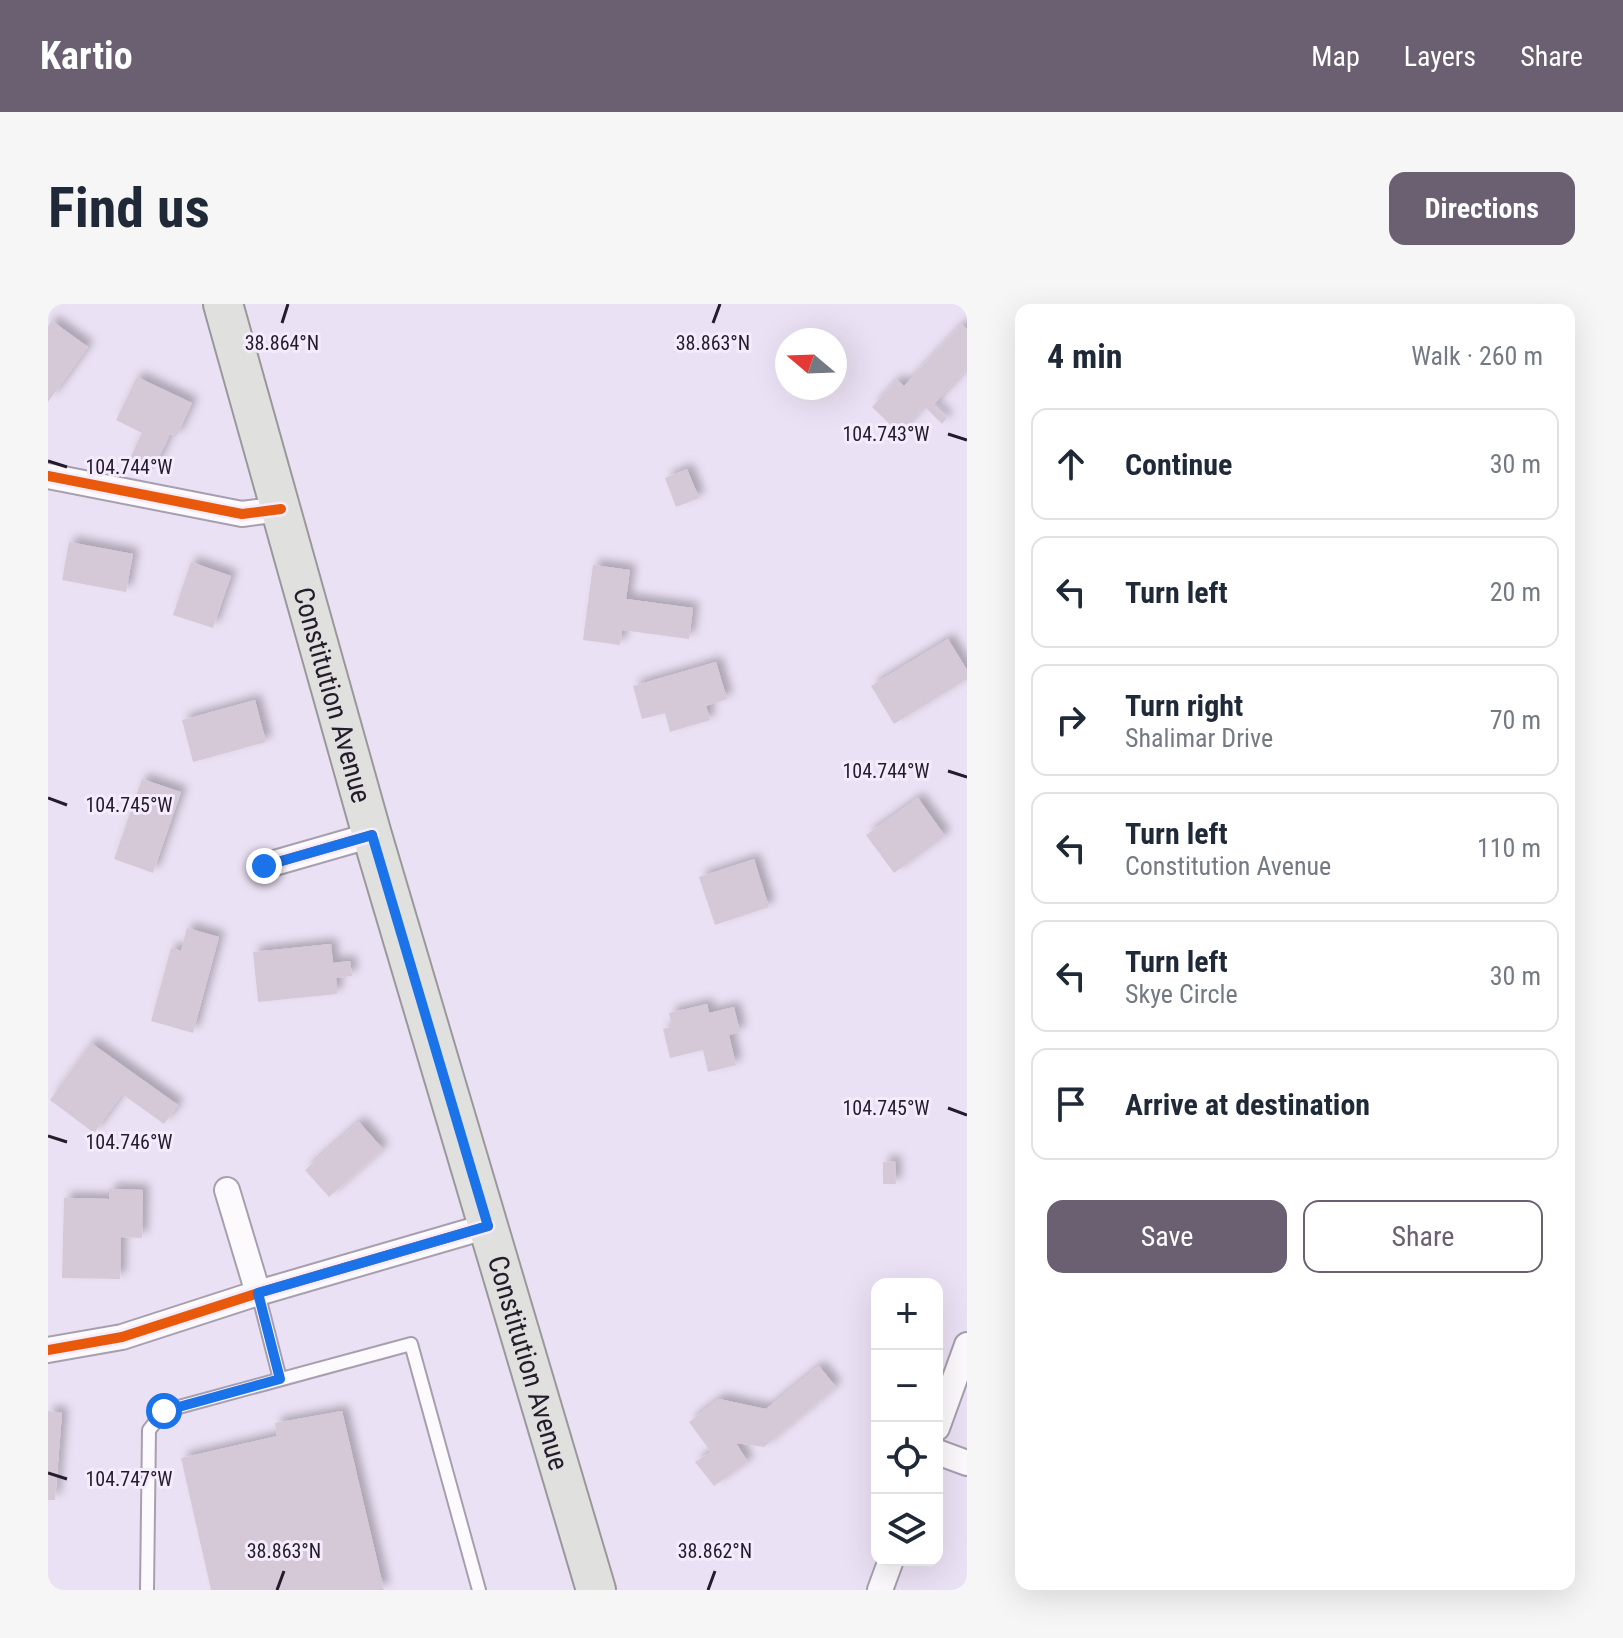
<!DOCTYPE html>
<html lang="en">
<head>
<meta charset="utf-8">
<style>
  body { margin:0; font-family:"Roboto Condensed",sans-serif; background:#f6f6f7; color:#1f2937 }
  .controls { position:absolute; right:24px; bottom:24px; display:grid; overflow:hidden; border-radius:16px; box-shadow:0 8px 32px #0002 }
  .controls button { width:72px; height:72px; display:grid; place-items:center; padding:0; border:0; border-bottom:2px solid #e0e1e3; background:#fff; color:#1f2937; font:40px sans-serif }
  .compass { position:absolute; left:727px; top:24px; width:72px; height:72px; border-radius:50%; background:#fff; box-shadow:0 8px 32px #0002; rotate:289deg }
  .stop { position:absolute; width:24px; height:24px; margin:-18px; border:6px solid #1a73e8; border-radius:50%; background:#fff }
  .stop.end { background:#1a73e8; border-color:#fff; box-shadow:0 2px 8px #0008 }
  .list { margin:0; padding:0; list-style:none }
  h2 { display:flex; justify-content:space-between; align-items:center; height:104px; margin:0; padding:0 32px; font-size:34px }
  h2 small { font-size:26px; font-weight:400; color:#747a83 }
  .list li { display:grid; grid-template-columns:52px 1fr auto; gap:24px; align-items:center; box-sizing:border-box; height:112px; margin:0 16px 16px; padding:0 16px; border:2px solid #e0e1e3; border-radius:16px }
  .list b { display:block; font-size:30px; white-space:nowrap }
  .list p { margin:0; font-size:26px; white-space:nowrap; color:#747a83 }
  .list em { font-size:26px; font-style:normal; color:#747a83 }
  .actions { display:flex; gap:16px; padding:24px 32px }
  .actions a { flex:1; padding:18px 0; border:2px solid #6a6071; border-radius:16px; text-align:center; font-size:28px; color:#6a6071 }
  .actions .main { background:#6a6071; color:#fff }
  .icon { flex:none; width:44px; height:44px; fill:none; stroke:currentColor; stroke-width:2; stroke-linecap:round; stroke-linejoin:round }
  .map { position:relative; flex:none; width:919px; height:1286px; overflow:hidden; border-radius:16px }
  header { display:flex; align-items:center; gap:48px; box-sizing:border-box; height:112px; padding:0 40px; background:#6a6071; color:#fff }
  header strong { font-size:38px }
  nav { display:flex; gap:44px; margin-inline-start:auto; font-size:28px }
  .intro { display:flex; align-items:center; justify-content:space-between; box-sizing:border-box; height:192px; padding:0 48px }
  h1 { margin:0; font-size:56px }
  .button { padding:20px 36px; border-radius:16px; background:#6a6071; color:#fff; font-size:28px; font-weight:700 }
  main { display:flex; gap:48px; padding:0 48px }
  aside { flex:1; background:#fff; border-radius:16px; box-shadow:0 8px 32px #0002 }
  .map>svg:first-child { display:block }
</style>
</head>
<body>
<header>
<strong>Kartio</strong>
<nav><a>Map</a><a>Layers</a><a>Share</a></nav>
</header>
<div class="intro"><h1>Find us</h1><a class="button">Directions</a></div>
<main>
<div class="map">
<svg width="919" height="1286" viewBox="0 0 919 1286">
  <defs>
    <filter id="shadow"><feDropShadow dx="6" dy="-6" stdDeviation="4" flood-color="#0004"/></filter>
  </defs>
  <rect width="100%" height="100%" fill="#ebe1f4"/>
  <path fill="#d5c9d8" filter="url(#shadow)" d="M4,17l36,26 -40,55v-76z
    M914,20l5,5v39l-34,37 14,13 -5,6 -18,-18 -25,27 -27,-26 25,-27 7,6z
    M89,73l55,26 -16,34 -6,-3 -17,36 -23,-12 12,-25 -26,-13z
    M639,165l12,29 -23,9 -11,-29z
    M21,238l64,12 -7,38 -64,-12z
    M143,258l40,14 -18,52 -40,-13z
    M545,261l37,5 -4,29 67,9 -4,31 -67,-9 -2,15 -37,-5z
    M900,335l19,31v9l-73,45 -23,-38z
    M668,358l11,37 -21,7 4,14 -40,12 -5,-19 -23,6 -9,-33z
    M207,396l11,42 -73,20 -11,-42z
    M94,475l39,13 -28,81 -39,-14z
    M870,494l27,38 -51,37 -28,-38z
    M706,555l15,48 -54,18 -16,-48z
    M139,624l32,9 -26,96 -42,-12 20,-73 10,3z
    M283,640l2,19 17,-2 2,15 -16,2 1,16 -79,8 -5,-50z
    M659,700l2,9 25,-6 6,25 -11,3 7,30 -28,7 -5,-22 -33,8 -7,-29 9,-2 -3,-14z
    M43,739l87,62 -14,19 -42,-30 -28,39 -44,-33z
    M311,818l24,27 -54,48 -24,-27z
    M847,857l1,23h-13v-22z
    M61,885l34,1 -1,48 -21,-1 -1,42 -58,-1 2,-80 45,1z
    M771,1062l17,21 -72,60 -28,-4 12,19 -34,24 -19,-24 16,-10 -22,-30 30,-23 47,10z
    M0,1107l14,2 -7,87h-7z
    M294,1107l42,179h-173l-30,-132 96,-22 -2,-13z"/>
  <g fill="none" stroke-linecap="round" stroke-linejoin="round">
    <g stroke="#a79faf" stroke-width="16">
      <path id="service" d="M210,989l22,86
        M99,1286l2,-160 15,-19 247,-67 68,246"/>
    </g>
    <g stroke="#a79faf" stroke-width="28">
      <path id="minor" d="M0,172l194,38 39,-5
        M216,562l108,-31
        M179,886l31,103
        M0,1046l74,-13 136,-44 230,-67
        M889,1124l30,-83
        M889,1148l30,11
        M832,1286l11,-30"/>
    </g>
    <g stroke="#9a989a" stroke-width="42">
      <g id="primary">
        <path id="s1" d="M175,0l149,531 224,755"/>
      </g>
    </g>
    <use href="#service" stroke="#fcfafd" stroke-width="12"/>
    <use href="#minor" stroke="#fcfafd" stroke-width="24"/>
    <use href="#primary" stroke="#e0e0df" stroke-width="38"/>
    <g stroke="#f4ebfc" stroke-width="15">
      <path id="cycleway" d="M0,172l194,38 39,-5
        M216,562l108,-31
        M0,1046l74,-13 136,-44 230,-67"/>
    </g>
    <use href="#cycleway" stroke="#e8590c" stroke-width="10"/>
  </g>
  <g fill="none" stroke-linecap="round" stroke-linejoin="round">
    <path stroke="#1a73e8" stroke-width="10" d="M116,1107l116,-32 -22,-86 230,-67 -116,-391 -108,31"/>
  </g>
  <path fill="none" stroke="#241b2b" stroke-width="3" d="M234,19l6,-19M665,19l7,-19M900,130l19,6M0,157l19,6M900,467l19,6M0,494l19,7M900,804l19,7M0,832l19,6M0,1169l19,6M229,1286l7,-19M660,1286l7,-19"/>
  <g text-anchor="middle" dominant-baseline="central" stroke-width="6" stroke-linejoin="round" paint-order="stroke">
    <g font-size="28" fill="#241b2b" stroke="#f4ebfc">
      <text stroke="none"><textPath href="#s1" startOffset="406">Constitution Avenue</textPath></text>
      <text stroke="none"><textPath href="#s1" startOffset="1102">Constitution Avenue</textPath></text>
    </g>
  </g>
  <g font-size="20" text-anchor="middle" fill="#241b2b" stroke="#f4ebfc" stroke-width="6" stroke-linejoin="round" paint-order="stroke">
    <text x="234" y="46">38.864°N</text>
    <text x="665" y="46">38.863°N</text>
    <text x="838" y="137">104.743°W</text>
    <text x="81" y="170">104.744°W</text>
    <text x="838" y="474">104.744°W</text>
    <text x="81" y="508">104.745°W</text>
    <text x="838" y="811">104.745°W</text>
    <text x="81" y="845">104.746°W</text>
    <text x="81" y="1182">104.747°W</text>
    <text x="236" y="1254">38.863°N</text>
    <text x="667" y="1254">38.862°N</text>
  </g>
</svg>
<div class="controls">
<button>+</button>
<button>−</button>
<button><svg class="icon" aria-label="locate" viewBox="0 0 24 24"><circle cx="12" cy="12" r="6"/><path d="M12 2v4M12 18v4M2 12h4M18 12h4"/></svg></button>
<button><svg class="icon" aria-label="layers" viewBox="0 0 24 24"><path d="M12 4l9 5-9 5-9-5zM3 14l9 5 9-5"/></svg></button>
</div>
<svg class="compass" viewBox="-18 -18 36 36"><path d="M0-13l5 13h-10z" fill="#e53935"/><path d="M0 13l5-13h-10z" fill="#747a83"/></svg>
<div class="stop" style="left:116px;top:1107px"></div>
<div class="stop end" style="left:216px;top:562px"></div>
</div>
<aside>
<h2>4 min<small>Walk · 260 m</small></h2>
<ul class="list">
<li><svg class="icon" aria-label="ahead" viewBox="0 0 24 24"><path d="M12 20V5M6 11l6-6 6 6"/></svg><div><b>Continue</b></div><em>30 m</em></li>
<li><svg class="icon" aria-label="left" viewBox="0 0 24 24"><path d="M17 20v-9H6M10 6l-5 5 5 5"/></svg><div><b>Turn left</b></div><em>20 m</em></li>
<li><svg class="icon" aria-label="right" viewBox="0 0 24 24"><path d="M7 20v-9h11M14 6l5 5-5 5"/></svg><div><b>Turn right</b><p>Shalimar Drive</p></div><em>70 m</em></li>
<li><svg class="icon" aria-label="left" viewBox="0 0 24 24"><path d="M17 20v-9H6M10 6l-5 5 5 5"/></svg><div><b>Turn left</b><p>Constitution Avenue</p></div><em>110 m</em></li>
<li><svg class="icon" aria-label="left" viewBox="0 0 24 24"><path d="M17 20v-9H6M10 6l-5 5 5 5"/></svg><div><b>Turn left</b><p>Skye Circle</p></div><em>30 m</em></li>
<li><svg class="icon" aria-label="arrive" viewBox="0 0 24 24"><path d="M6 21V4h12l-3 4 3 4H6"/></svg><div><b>Arrive at destination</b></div></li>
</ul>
<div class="actions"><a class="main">Save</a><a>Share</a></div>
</aside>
</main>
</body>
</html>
